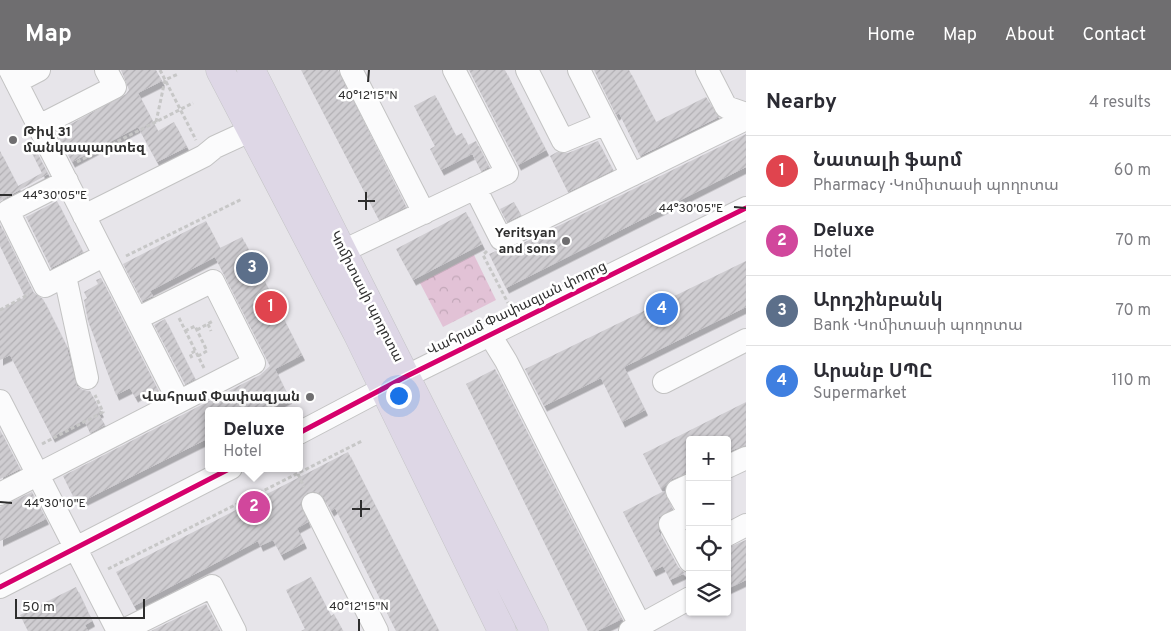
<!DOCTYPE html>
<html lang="en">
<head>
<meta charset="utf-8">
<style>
  body { margin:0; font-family:Overpass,"Noto Sans Armenian",sans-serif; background:#f7f7f7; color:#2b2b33 }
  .controls { position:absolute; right:15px; bottom:15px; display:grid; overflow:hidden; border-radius:5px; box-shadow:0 1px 4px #0004 }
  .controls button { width:45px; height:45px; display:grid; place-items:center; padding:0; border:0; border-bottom:1px solid #e1e1e2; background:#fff; color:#2b2b33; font:25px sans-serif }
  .scale { position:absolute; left:15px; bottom:12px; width:130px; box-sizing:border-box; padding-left:5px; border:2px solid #2e2e2e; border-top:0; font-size:14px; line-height:18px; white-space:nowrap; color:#2e2e2e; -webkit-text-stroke:4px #fff; paint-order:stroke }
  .you { position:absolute; left:398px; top:325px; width:18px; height:18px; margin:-12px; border:4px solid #fff; border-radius:50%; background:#1a73e8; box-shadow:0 0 0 8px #1a73e833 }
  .badge { display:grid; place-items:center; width:32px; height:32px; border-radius:50%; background:#6f6e70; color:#fff; font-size:16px; font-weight:700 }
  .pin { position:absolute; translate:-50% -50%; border:2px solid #fff; box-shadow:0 1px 5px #0006 }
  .popup { position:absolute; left:205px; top:337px; width:98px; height:65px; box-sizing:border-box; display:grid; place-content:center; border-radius:5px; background:#fff; filter:drop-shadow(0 1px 4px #0005); font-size:16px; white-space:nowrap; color:#7c7c81 }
  .popup b { font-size:19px; color:#2b2b33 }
  .popup::after { content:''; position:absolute; left:50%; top:100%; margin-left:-10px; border:10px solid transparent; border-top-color:#fff }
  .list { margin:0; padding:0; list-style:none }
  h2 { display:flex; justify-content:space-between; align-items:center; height:65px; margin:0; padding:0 20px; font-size:21px }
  h2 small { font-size:16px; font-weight:400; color:#7c7c81 }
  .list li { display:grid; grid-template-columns:32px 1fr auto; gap:15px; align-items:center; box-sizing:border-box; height:70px; padding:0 20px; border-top:1px solid #e1e1e2 }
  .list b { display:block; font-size:19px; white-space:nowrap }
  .list p { margin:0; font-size:16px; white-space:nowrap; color:#7c7c81 }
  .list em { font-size:16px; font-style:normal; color:#7c7c81 }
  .icon { flex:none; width:28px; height:28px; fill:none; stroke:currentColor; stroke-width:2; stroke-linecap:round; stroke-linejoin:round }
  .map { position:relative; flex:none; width:746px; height:561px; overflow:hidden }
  header { display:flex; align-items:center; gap:30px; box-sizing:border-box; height:70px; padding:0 25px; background:#6f6e70; color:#fff }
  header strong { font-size:24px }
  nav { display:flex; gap:28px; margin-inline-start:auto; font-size:18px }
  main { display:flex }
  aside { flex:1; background:#fff }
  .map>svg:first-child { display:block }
</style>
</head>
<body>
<header>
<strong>Map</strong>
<nav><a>Home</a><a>Map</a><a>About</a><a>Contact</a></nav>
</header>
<main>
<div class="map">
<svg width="746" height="561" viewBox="0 0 746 561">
  <defs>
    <pattern id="park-crowns" width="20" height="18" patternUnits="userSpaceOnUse" patternTransform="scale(1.25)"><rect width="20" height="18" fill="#e2c2d6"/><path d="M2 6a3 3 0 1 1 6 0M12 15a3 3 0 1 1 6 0" fill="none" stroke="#c2a7b8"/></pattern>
    <pattern id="building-hatch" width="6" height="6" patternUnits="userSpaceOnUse" patternTransform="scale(1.25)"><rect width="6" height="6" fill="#cfcdd1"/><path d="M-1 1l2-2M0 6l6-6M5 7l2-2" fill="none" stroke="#b2b0b4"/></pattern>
    <filter id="shadow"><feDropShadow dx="3" dy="5.5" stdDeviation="0" flood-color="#0004"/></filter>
  </defs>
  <rect width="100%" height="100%" fill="#e7e5ea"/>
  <path fill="url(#park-crowns)" d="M474,185l22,45 -53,27 -23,-44z"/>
  <path fill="url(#building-hatch)" filter="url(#shadow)" d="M121,0h35l6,11 -24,12 20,38 16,-9 13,25 -30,15 -19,-35 -66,35 -16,-30 70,-38 3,-4z
    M301,0h37l68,137 -27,13z
    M469,0h36l41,80 -28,15z
    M594,0h35l27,52 50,-25 13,20 -79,39 -21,-43 -3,2z
    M435,25l21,41 6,-3 10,21 -31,16 -11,-21 5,-3 -21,-40z
    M746,64v33l-240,121 -17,-34 7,-3h11z
    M31,71l17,33 -48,27v-50l18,35 24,-13 -15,-30z
    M476,71l13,26 -8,4 -13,-26z
    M598,71l15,29 -45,22 -18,-36 7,-4 11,1z
    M57,131l26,51 -32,16 -25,-51z
    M514,132l7,13 -14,7 -7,-13z
    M466,142l16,32 -69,36 -17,-31z
    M206,151l14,27 22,-11 60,118 -27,14 14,29 -24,13h-56v27l-132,66 -14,-28 197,-101 10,-9 -55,-109 -65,34 3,5 -11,5 -19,-37z
    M0,154l33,68 10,7 23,46 11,41 6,4 7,1 11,21 -3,1 7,12 -15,8 -6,-13 -32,17 -42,-82 -10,5v-50l25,-13 -25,-51z
    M746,191v46l-122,60 21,43 -23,12 -21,-44 -57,28 -19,-37z
    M101,208l60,118 -13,7 -5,-11 -8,5 -5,-9 -14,7 -28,-74 -4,-21 3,-2 -3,-6 14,-8 -2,-4z
    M165,249l30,60 -10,5 -31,-59z
    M495,299l127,250 -25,12h-9l-122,-247z
    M746,332v43l-19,7v-12h-37v32l-18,7 -11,10 -18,-35z
    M0,360l20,39 -20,10z
    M348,382l91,179h-43l-61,-123 -4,3 -7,-13 -10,-7 -7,2 -7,10 8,19 -11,6 7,15 -23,12 -8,-15 -13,6 -2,-5 -124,65 -18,-34z
    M664,421l8,18 -13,8 -1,13 20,37 7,6 -15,7 -7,-14 -10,5 -30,-59z
    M32,422l14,27 -46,22v-34z
    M746,470v40l-19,9v-41z
    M311,507l20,39 3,-2 9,17h-42l4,-2 -19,-39z
    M76,517l16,34 -7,4 3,6h-60l-8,-16z
    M206,534l14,27h-69z"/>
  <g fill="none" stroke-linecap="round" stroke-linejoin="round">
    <g stroke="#c3c3c3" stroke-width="24">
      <path id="minor" d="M10,0l168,330
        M351,0l73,143
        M527,0l36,71 43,-18
        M579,0l53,105
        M707,0l19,37 20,7
        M16,12l23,-12
        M39,56l76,-39 -9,-17
        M67,111l-59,30 37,75 58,-30
        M475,118l26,51 245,-120
        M84,146l120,-60 11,-9 37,-17
        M343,181l164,-78 -53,-103
        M65,206l22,102
        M490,265l16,26 137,270
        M664,312l82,-42
        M0,331l118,230
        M299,363l108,-57 339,-168
        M727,397l19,-9
        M690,415l-13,6 13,23
        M0,424l254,-131 -41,-82 -75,37
        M313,434l64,127
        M690,445l-20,9 20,37
        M727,465l19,-10
        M0,517l231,-119
        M122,561l90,-45 23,45
        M630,561l60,-33"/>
    </g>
    <g stroke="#c4c4c6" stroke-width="29">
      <path id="major" d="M220,0l137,263 145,298
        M251,0l283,561"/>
    </g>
    <path stroke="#c7c7c7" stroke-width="3" stroke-dasharray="4 2.5" stroke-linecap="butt" d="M160,0l36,70
      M156,52l9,-42 13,-6
      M77,92l116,-59
      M487,181l-4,4 25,48
      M126,186l116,-57
      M0,240l29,-16
      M179,248l25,50
      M208,254l3,7
      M197,260l16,-9
      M185,261l10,-5 12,25 -9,5
      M192,288l-2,-4 5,-3
      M42,374l61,-32 -8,-17
      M298,404l6,13
      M108,499l254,-128"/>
    <use href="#minor" stroke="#fbfbfc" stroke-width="22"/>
    <use href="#major" stroke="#ded7e6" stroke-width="28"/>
    <g stroke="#fff" stroke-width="8">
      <path id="cycleway" d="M299,363l108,-57 339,-168
        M0,517l231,-119"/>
    </g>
    <use href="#cycleway" stroke="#d6006c" stroke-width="5"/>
  </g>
  <path fill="none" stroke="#2e2e2e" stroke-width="2" d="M368,12l1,-12M0,125h12M358,131h17M734,137l12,1M366,140v-18M0,432l12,1M352,439h18M361,447v-17M359,561v-12"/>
  <g fill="#6f6e70" stroke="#fff" stroke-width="2">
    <circle cx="13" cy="70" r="5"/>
    <circle cx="566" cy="171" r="5"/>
    <circle cx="310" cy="327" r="5"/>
  </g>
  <g text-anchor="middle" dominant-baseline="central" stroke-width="5" stroke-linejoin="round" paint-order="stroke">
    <g font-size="14" font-weight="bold" fill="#2e2e2e" stroke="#fff" text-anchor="end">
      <text x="23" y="62" text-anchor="start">Թիվ 31<tspan x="23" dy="16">մանկապարտեզ</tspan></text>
      <text x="556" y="163">Yeritsyan<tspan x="556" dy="16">and sons</tspan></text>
      <text x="300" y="327">Վահրամ Փափազյան</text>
    </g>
    <g font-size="14" fill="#2e2e2e" stroke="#fff">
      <text transform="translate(366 227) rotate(63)">Կոմիտասի պողոտա</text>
      <text transform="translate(517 239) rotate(-26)">Վահրամ Փափազյան փողոց</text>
    </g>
  </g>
  <g font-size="12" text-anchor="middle" fill="#2e2e2e" stroke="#fff" stroke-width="5" stroke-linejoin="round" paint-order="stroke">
    <text x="368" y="29">40°12'15"N</text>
    <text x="55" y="129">44°30'05"E</text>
    <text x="691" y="142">44°30'05"E</text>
    <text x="55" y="437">44°30'10"E</text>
    <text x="359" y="540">40°12'15"N</text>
  </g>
</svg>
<div class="controls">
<button>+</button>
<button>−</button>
<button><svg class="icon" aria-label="locate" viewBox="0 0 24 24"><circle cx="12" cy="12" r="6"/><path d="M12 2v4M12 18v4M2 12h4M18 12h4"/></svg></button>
<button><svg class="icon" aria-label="layers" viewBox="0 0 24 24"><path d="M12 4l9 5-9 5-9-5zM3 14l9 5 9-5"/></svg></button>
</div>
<div class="scale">50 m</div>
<div class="you"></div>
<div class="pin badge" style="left:271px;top:237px;background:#e0444e">1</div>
<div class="pin badge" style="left:254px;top:437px;background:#d1479c">2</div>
<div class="popup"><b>Deluxe</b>Hotel</div>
<div class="pin badge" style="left:252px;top:198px;background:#5c6f8a">3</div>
<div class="pin badge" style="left:662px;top:239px;background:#3f7fe0">4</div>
</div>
<aside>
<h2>Nearby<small>4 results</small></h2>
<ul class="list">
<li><span class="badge" style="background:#e0444e">1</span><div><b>Նատալի ֆարմ</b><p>Pharmacy · Կոմիտասի պողոտա</p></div><em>60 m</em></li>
<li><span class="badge" style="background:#d1479c">2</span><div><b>Deluxe</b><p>Hotel</p></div><em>70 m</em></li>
<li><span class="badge" style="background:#5c6f8a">3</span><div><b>Արդշինբանկ</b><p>Bank · Կոմիտասի պողոտա</p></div><em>70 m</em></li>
<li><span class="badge" style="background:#3f7fe0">4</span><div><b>Արանբ ՍՊԸ</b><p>Supermarket</p></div><em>110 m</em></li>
</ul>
</aside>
</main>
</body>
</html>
